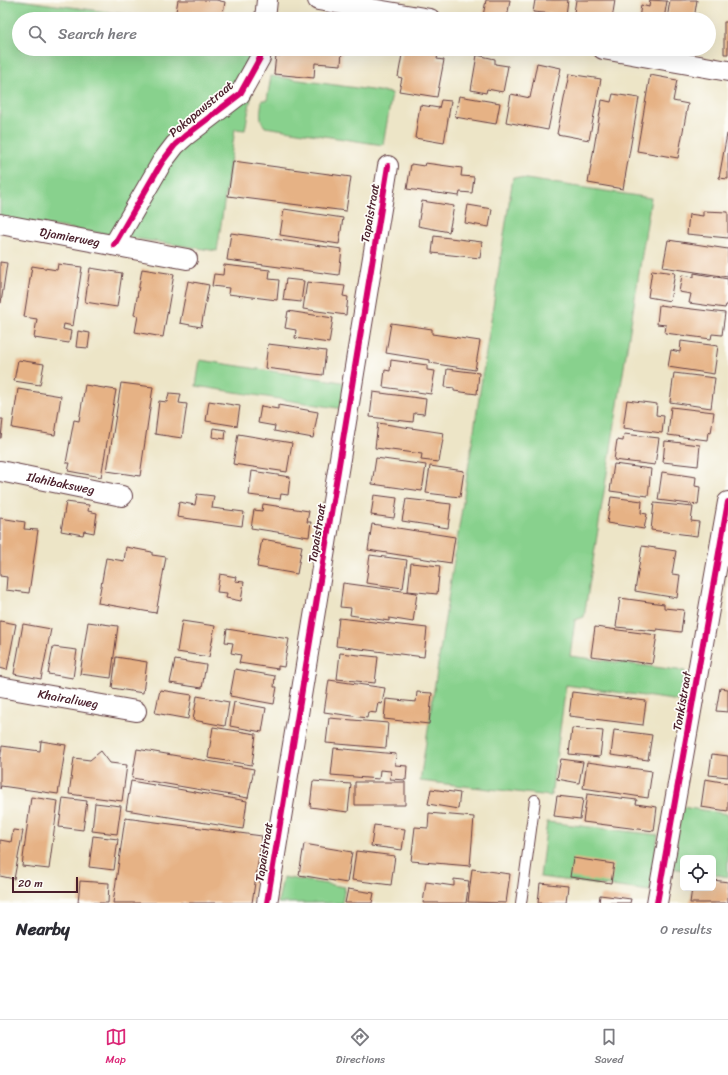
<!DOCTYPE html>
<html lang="en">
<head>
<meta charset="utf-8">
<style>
  body { margin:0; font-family:Sriracha,sans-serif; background:#f7f7f7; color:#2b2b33 }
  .controls { position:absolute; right:12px; bottom:12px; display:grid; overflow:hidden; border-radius:6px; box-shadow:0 4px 16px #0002 }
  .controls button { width:36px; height:36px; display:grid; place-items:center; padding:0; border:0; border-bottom:1px solid #e1e1e2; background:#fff; color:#2b2b33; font:20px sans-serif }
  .scale { position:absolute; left:12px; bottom:10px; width:66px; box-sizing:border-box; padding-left:4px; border:2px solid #4a1f2b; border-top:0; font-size:11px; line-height:14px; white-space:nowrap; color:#4a1f2b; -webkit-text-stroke:3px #fdfcf7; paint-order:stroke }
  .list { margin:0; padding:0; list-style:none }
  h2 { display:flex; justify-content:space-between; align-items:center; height:52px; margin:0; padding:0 16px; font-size:17px }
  h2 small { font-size:13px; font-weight:400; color:#7c7c81 }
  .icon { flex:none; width:22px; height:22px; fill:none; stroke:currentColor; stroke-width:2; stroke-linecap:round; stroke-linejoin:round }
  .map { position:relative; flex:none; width:728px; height:903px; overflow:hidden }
  .search { position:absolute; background:#fff; box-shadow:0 4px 16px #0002; left:12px; right:12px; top:12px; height:44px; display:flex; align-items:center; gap:10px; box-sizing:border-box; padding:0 14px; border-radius:22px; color:#7c7c81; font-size:15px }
  .sheet { height:116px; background:#fff }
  nav { display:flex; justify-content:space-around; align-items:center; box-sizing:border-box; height:56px; border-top:1px solid #e1e1e2; background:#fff; font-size:11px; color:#7c7c81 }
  nav a { display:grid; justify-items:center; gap:2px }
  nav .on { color:#db2777 }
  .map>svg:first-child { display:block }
</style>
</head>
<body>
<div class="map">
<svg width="728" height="903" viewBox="0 0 728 903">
  <rect width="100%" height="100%" fill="#fdfcf7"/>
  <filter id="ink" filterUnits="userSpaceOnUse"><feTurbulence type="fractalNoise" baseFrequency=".025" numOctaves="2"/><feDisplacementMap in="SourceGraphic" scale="8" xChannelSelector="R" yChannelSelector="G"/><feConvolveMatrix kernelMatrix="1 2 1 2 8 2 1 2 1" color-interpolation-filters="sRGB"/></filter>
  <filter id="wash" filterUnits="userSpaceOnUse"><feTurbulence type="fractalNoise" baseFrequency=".012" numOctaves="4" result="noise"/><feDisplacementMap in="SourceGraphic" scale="16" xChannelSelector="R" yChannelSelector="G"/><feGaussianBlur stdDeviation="0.9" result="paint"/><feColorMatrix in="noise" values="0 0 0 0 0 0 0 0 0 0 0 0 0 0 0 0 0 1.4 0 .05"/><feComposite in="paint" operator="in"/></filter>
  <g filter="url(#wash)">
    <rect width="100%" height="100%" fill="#ede5c7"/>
    <path fill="#88d18d" stroke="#69785c" d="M0,0h19l141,19h-141v30h241l-15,81 -10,-1 -18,122 -217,-33z
      M271,76l121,17 -9,52 -118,-18c-7,-9 -4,-17 -3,-27h5z
      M513,177l138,21 -67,419 -9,3 -5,36 115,15 -5,30 -114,-16 -15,111 -131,-15z
      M200,360l148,23 -4,26 -148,-23z
      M682,807l46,7v63l-15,-3v-16h-30v12l-11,-2z
      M547,822l111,13 -8,56 -110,-14z
      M283,877l62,10 -3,16h-64z"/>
    <g id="blocks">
      <path fill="#e6b285" d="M178,0h38l9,2 -3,17h-35l-12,-2z
        M486,0h24l-3,19 -24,-3z
        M535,0h33l-2,15 -33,-3z
        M576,0h39l-3,19h-39z
        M650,0l17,1 -3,18h-25l2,-14 8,2z
        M670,0h27l-3,19h-27z
        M724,22h4v32h-4z
        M281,49h61l-1,16 -26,-2 -1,15 -40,-4 2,-19 4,1z
        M403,49h36l-2,10 7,1 -7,37 -38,-6 3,-13 -4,-1z
        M477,55l18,4v5l13,2 -5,26 -16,-3 -1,4 -15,-3z
        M537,63l24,5 -13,62 -42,-8 5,-28 19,4z
        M569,74l32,5 -12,61 -32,-6z
        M650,75l27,5 -4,21 15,3 -10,54 -41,-7z
        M613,94l26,4 -16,91 -35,-6 14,-83 9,2z
        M459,96l41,7 -4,21 -41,-7z
        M441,100l10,1 -7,42 -29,-5 5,-33 19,3z
        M727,134h1v45l-9,-1z
        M233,161l118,16 -5,34 -118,-15z
        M425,163l37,5 -1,8 13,1 -2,16 -12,-1 -1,4 -52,-7 4,-25 13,2z
        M422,201l32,5 -5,26 -31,-6z
        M468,205l24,4 -3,18 -24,-4z
        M284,209l59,9 -4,26 -59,-9z
        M703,211l25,1v26l-41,-4 2,-20 14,2z
        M231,233l111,16 -3,26 -112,-15z
        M434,236l48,6 -2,16 -48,-5z
        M668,240l60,9v28l-65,-10z
        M0,262l7,1 -6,40h-1z
        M58,264l24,3 -9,59 -9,-2 -1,5 8,2 -2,12 -35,-5 3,-19 -13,-2 8,-51 25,4z
        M224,265l46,5 -1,9 10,1 -2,20 -49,-6 1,-6 -17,-2 2,-12 9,1z
        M90,268l32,5 -5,34 -32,-5z
        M142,269l32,5 -11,63 -28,-5 3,-16 -4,-1z
        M652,270l23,3 -5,28 -22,-4z
        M694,273l34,6v26h-2l-1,3 -36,-5 2,-9 -12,-2 3,-17 12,2z
        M286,279l18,2 -3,21 -18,-2z
        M188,281l21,4 -8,42 -21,-4z
        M307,282l38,4 -2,10 5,1 -2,18 -43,-6z
        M659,305l66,8 -3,22 -10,-1 -1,5 -46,-6 1,-8 -9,-1z
        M288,311l45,7 -4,25 -34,-5 1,-8 -11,-2z
        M391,323l41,6v5l48,7 -5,29 -45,-7v-3l-44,-7z
        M78,331l12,2 -2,15 -12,-1z
        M681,341l37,5 -4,28 -46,-7 3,-17 9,2z
        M268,344l58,7 -3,24 -58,-7z
        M18,360l26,4 -4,21 -26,-4z
        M391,360l36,5v5l8,1 -4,23 -48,-7 2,-17 5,1z
        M447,369l32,4 -2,21 -23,-3v-3l-9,-1z
        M674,373l41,5 -4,30 -41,-6z
        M121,383l32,4 -13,89 -33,-5z
        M85,385l31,5 -15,87 -33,-6 2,-8h-4l8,-43 5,1z
        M18,389l43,7 -6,39 -43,-7z
        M373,392l53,7 -2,15 -10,-1 -1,9 -43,-5z
        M169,393l12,1 -2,9 8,1 -5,34 -27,-4 4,-33 8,1z
        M627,400l30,4 -1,11 8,1 -2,17 -39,-5z
        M209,401l31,5 -3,20 -31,-5z
        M278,405l40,7 -5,26 -39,-7 1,-5 -17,-3 3,-17 17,3z
        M671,407l43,5 -3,21 -3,-1 -1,8 -39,-5z
        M0,419h3l-2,19h-1z
        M378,423l66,10 -5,29 -18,-2 1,-6 -47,-6z
        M213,428l13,2 -1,9 -13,-2z
        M238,434l54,9 -5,29 -54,-8z
        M624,434l35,4 -4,27 -41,-5 3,-20 6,1z
        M665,441l35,4 -2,21 -35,-4z
        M376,458l50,7 -4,26 -50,-7z
        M614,464l37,5 -3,27 -38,-5z
        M430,466l34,5 -4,26 -34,-4z
        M252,471l38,6 -2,18 -7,-1 -1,5 -31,-4z
        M662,472l34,5 -1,9 5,1 -2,18 -40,-5z
        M197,494l17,2 -2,12 32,4 -2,14 -65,-9 2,-15 16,3z
        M374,495l23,3 -3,20 -23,-3z
        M611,497l31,4 -1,12 6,1 -3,15 -37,-6z
        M406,499l45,5 -3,24 -46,-7z
        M66,502l23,3 -1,6 9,2 -3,20 -10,-2 -1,4 -22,-4z
        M654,503l39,4 -2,14 8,1 -2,14 -46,-6z
        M263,504l46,7 -2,11h4l-2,15 -58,-9 3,-18 8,1z
        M0,518l25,4 -1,7 14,1 -9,63 -23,-3 1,-13 -7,-1z
        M372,524l83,13 -4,26 -83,-13z
        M262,539l40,7 -5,28 -40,-7z
        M642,546l34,5 -4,23 8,1 -3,23 -42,-7z
        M126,547l26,5v3l14,2 -10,56 -58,-10 8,-45 18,3z
        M370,555l37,5 -4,28 -37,-5z
        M411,563l29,3 -3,28 -29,-3z
        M220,574l16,3 -1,4 9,1 -3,19 -15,-3 1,-5 -10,-1z
        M343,583l74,10 -4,29 -24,-4v3l-39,-6 1,-7 -11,-1z
        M620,598l44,6v4l20,2 -3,22 -24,-3v2l-41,-4z
        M339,618l88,10 -3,29 -88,-11z
        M0,621l16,3 -9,46 -7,-2z
        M182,621l33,5 -6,31 -32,-5z
        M88,622l30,4 -7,52 -31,-4z
        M23,624l28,5 -10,50 -27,-5z
        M595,627l62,8 -5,29 -61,-8z
        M227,629l62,10 -5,28 -6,-1v3l-39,-6 2,-8 -10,-2 2,-10 -8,-1z
        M53,647l24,3 -4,28 -25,-4z
        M340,653l38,4 -3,26 -38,-4z
        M116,657l31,5 -4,31 -31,-5z
        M175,660l31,5 -4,23 -32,-5z
        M235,669l40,7 -1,11h3l-3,17 -44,-8z
        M329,680l56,8 -3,16 -4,-1 -2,10 -8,-1 -1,6 -43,-6z
        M720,688l8,1v23l-12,-1z
        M160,690l32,5 -4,24 -33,-6z
        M417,692l15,1 -3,31 -45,-5 2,-20 30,3z
        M572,692l74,9 -3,24 -74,-9z
        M197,696l32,6 -4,24 -32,-6z
        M234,702l32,6 -4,24 -32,-6z
        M329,718l59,5 -2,25 -60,-5z
        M213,727l43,7 -4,31 -44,-7z
        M572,728l31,3 -3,26 -31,-3z
        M614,730l38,5 -4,25 -37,-5z
        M41,741l25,4 -8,49 -57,-8 -1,3v-29l2,-14 38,5z
        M334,748l62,6 -1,11 12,1 -1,14 -16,-1 1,-8 -11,-1 -1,9 -48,-4z
        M137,749l117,20 -6,29 -116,-20z
        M101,751l9,12 17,2 -5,36 -53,-7 5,-36 16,2z
        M712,754l16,2v21l-19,-2z
        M561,759l22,3 -4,21 -22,-4z
        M587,762l65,9 -4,27 -65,-10z
        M705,779l23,4v28l-27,-4z
        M131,781l116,20 -4,28 -117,-19z
        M313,781l38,3 -3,28 -38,-5z
        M355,782h50v23h-50z
        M431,789l29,4 -2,16 -30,-5z
        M587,794l50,6 -1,4 21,3 -3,24 -71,-9z
        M557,796l26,3 -3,20 -26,-3z
        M31,797l27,4 -9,68 -27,-3z
        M63,798l24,3 -4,29 -24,-3z
        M95,803l26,3 -4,28 -25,-3z
        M429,813l45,4 -4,49 -59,-5 4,-34 13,1z
        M125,818l137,18 -10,67h-139z
        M374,825l31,4 -3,21 -31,-4z
        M13,830l10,1 -9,48 -14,-3v-36l11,2z
        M93,836l25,3 -4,31 -25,-3z
        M304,844l48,8 -5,31 -48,-8z
        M356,851l39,5 -4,29 -39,-5z
        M573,858l41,6 -3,19 -41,-6z
        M472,869l38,5 -4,29 -38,-1z
        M454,879l15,2 -3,22h-43l3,-21 28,4z
        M713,880l15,2v21h-38l2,-15h21z
        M80,881l29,2 -1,20h-30z
        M540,883l28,3 -2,17h-28z
        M348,889l26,4 -2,10h-27z
        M600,895l31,4 -1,4h-31z"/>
    </g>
  </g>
  <g filter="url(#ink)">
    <use href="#blocks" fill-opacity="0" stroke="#623d42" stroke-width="1"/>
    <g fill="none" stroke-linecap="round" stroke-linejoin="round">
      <g stroke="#623d42" stroke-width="12">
        <path id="service" d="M521,903l14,-103"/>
      </g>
      <g stroke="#623d42" stroke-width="22">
        <g id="minor">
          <path d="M318,0l112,19"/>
          <path d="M265,19l2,-19"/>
          <path d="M603,49l125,22"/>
          <path id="s1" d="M0,224l187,35"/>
          <path d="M114,245l48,-83 13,-17 10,-9 55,-42 20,-36 1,-9"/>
          <path id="s2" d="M0,471l122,25"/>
          <path id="s3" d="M0,687l136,24"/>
          <path d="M267,903l121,-737"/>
          <path d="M657,903l71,-401"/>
        </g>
      </g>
      <use href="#service" stroke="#fff" stroke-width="10"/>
      <use href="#minor" stroke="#fff" stroke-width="20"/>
      <g stroke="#fdfcf7" stroke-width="8">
        <path id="cycleway" d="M114,245l48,-83 13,-17 10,-9 55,-42 20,-36 1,-9
          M267,903l121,-737
          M657,903l71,-401"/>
      </g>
      <use href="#cycleway" stroke="#d6006c" stroke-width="6"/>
    </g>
  </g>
  <g text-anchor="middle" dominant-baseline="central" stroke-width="3.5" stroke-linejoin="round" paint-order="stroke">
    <g font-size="12" fill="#4a1f2b" stroke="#fdfcf7">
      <text transform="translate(201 109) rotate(-40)">Pokopawstraat</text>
      <text transform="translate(370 213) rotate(-80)">Tapaistraat</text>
      <text stroke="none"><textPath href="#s1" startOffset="71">Djamierweg</textPath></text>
      <text stroke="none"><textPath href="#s2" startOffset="62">Ilahibaksweg</textPath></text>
      <text transform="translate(317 533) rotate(-81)">Tapaistraat</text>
      <text stroke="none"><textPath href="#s3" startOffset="69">Khairaliweg</textPath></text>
      <text transform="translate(682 701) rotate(-80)">Tonkistraat</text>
      <text transform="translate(264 852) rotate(-81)">Tapaistraat</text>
    </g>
  </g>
</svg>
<div class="controls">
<button><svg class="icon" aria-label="locate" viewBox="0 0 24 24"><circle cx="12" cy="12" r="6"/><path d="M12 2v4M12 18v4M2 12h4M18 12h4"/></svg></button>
</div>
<div class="scale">20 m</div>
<div class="search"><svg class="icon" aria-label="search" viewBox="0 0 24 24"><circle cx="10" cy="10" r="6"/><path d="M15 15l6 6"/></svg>Search here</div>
</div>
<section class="sheet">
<h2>Nearby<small>0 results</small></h2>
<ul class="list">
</ul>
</section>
<nav>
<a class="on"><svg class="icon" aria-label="map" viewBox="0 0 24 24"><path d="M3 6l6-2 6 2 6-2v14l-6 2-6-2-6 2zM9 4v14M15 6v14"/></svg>Map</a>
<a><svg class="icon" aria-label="directions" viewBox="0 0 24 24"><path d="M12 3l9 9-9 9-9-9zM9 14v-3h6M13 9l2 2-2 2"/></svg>Directions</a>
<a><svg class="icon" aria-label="saved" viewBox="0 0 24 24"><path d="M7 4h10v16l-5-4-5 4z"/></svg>Saved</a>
</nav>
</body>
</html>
